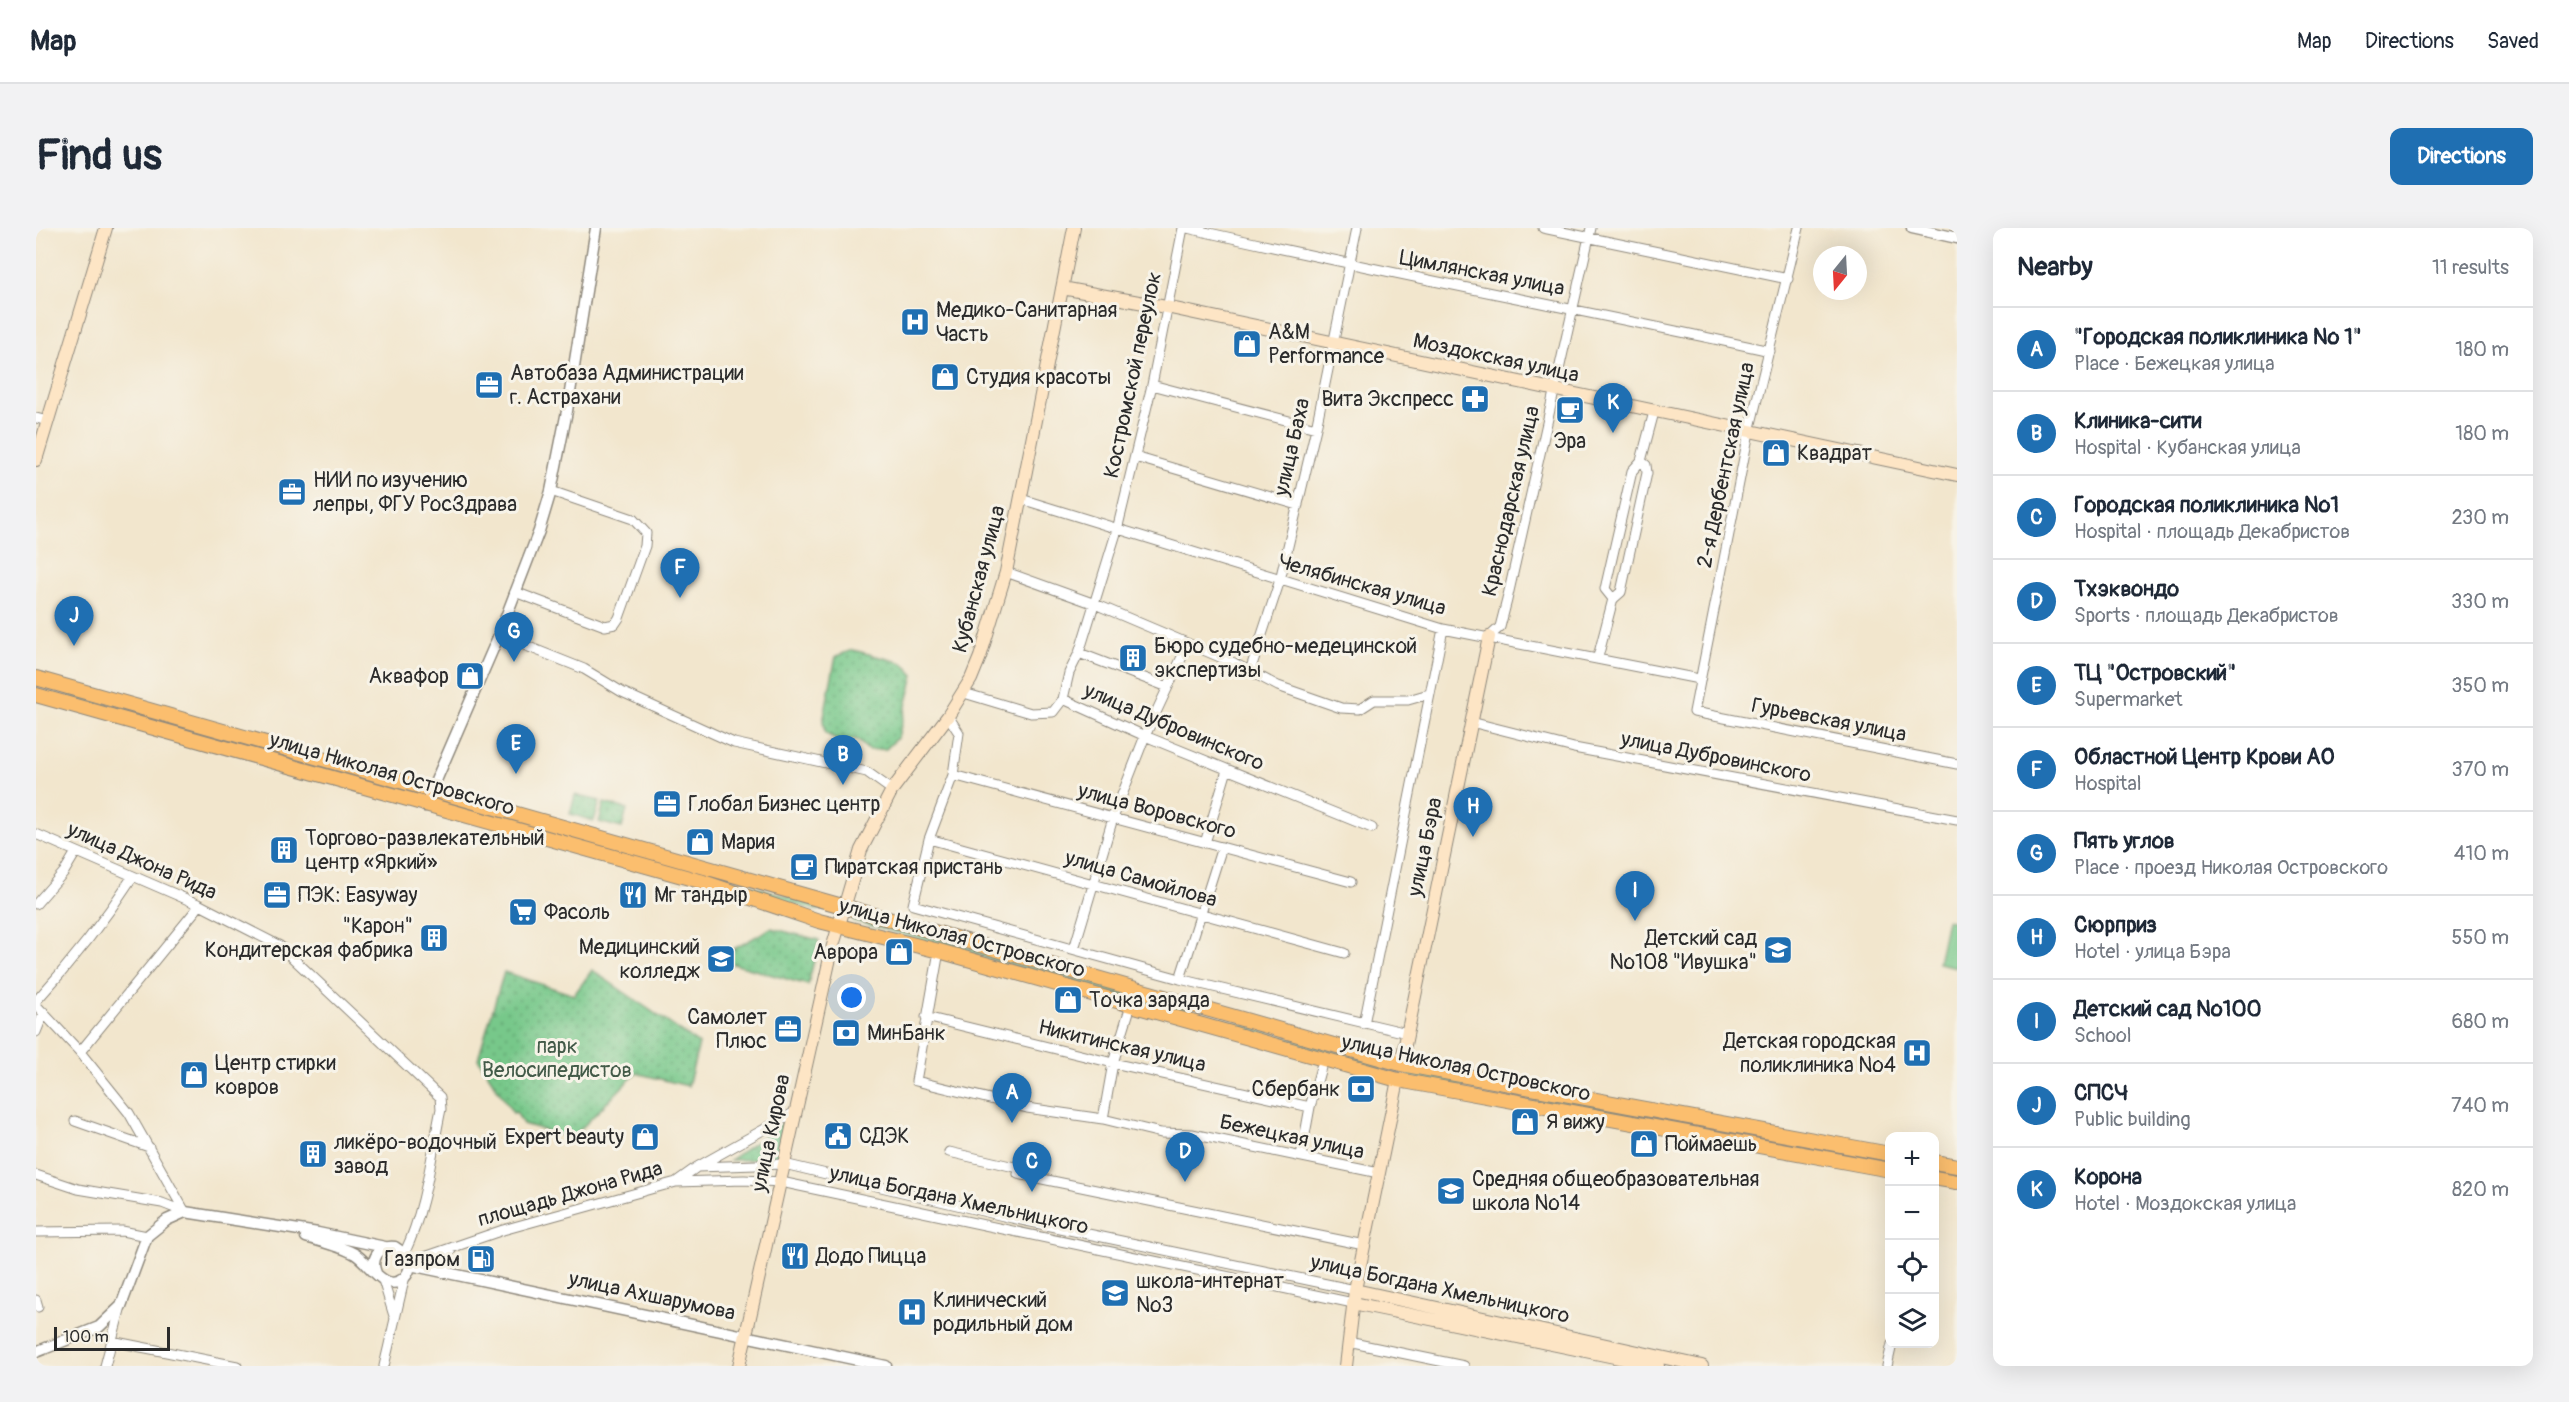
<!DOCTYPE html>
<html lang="en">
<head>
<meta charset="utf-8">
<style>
  body { margin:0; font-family:Pangolin,sans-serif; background:#f2f2f3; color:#1f2937 }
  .controls { position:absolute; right:18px; bottom:18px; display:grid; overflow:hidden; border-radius:12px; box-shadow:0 6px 24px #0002 }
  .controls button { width:54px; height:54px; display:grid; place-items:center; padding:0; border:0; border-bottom:2px solid #e0e1e3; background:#fff; color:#1f2937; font:30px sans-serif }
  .compass { position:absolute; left:1777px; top:18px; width:54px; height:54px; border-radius:50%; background:#fff; box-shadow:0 6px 24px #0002; rotate:198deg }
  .scale { position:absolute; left:18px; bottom:15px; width:116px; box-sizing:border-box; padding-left:6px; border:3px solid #2b2b2b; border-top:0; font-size:16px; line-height:21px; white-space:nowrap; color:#2b2b2b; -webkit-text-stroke:4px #f7f3e8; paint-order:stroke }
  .you { position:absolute; left:816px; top:770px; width:21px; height:21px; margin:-15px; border:4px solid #fff; border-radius:50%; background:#1a73e8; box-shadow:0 0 0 9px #1a73e833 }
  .badge { display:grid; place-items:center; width:39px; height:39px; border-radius:50%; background:#1f6fb2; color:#fff; font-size:20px; font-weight:700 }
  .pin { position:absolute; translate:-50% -50px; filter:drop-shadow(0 2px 3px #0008) }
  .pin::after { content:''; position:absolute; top:32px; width:21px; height:18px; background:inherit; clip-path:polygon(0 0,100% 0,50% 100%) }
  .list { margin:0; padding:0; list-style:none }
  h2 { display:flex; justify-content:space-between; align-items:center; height:78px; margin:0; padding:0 24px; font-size:26px }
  h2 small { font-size:20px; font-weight:400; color:#747a83 }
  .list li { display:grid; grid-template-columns:39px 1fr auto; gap:18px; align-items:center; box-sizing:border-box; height:84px; padding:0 24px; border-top:2px solid #e0e1e3 }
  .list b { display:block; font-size:22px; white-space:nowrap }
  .list p { margin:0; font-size:20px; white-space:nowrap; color:#747a83 }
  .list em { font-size:20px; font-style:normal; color:#747a83 }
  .icon { flex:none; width:33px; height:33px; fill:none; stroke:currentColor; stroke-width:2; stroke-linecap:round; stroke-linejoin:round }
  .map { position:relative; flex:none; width:1921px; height:1138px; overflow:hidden; border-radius:12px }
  header { display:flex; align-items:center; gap:36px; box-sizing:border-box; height:84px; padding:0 30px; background:#fff; border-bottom:2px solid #e0e1e3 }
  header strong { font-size:28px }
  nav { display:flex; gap:33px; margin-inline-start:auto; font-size:21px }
  .intro { display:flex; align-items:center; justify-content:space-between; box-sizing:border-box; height:144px; padding:0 36px }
  h1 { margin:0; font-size:42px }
  .button { padding:15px 27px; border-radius:12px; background:#1f6fb2; color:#fff; font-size:21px; font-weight:700 }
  main { display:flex; gap:36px; padding:0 36px }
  aside { flex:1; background:#fff; border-radius:12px; box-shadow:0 6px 24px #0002 }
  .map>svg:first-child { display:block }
</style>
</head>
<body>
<header>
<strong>Map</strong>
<nav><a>Map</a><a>Directions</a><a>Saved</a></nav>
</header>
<div class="intro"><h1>Find us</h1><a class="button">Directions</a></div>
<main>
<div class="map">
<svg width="1921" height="1138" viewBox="0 0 1921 1138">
  <defs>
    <pattern id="grass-dots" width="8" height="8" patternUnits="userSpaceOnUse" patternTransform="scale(1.5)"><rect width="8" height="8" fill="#77c88a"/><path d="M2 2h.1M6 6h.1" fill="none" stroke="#62a371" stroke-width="1.8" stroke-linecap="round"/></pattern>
  </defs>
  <rect width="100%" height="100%" fill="#f7f3e8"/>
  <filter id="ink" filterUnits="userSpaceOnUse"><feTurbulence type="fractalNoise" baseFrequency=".0167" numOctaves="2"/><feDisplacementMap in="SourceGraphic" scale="12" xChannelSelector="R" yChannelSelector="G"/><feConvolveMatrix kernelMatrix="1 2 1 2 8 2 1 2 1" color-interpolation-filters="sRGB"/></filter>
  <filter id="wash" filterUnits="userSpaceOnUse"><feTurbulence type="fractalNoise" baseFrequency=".008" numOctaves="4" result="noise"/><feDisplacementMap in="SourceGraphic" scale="24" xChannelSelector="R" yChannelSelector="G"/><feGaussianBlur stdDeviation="1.35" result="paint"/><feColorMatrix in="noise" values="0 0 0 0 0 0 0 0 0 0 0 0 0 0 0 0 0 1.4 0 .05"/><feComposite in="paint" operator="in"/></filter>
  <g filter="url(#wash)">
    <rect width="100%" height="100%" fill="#f2e6cd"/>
    <path fill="url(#grass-dots)" stroke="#517a5a" stroke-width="1.5" d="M817,422l50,13 11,12 -16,62 -12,12 -18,1 -12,-11 -14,5 -17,-11 -2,-12 13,-65z
      M32,465l349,99 -2,4 -347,-97z
      M539,567l25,6 -6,20 -24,-7z
      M398,569l251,70v3l-252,-69z
      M568,575l23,6 -5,19 -23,-6z
      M688,650l101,29 -1,2 -7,2 -91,-27 -3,-2z
      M819,687l531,150v3l-5,2 -528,-149 -1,-4z
      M735,700l48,12 -11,45 -92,-26z
      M556,742l107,74 -11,42 -52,-13 -64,65 -49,-14 -7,-12 -3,1 -35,-54 26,-87 70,23z
      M1373,843l480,86v9l-480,-89z
      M751,892l-9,39 -48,1z"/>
    <path fill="#77c88a" stroke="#517a5a" stroke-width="1.5" d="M1911,692l10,2v45l-19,-4z"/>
  </g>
  <g filter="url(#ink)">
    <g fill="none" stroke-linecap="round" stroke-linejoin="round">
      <g stroke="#8e887c" stroke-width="11">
        <path id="minor" d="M1151,0c194,44 389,81 583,123
          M1507,0l245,51
          M1763,0l-50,204 -55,280 263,52
          M1116,157l164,43
          M0,190l12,3
          M1099,229l163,48
          M985,271l422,130 256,50
          M970,344l89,32 139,59 44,23 63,22 19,1 14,-9h34l21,-6
          M479,364l90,34 10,-2 4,-6 26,-72 1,-13 -13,-14 -82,-28
          M1577,371l8,-7 26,-119 -1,-8 -5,-4 13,-49
          M463,407l85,34 38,23 112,51 133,29 25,18
          M1453,409l11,-10 7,-27 84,-372
          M1043,425l89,34
          M1562,429l15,-58 -8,-10 27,-118 9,-10
          M1214,443l30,-91 36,-152 41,-200
          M928,465l67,20 22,-1 10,-13 82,37 227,92
          M1027,471l6,-26 10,-20 38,-123 35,-145 31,-157
          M912,488l11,17 -6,42 -24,64 -16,66 267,74 227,54
          M1435,494l103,26 383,72
          M917,547l398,107
          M0,606l164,71 80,41 160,151 1,12c-10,47 -15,99 -36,143
          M893,611l415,114
          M1169,615l22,-73
          M0,676l28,-32 12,-20
          M1038,721l39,-131 32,-82 43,-92
          M903,723l-23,130 111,27 76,11 58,14 31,1 187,39
          M1144,751l42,-132
          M0,773c36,-39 68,-80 97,-125
          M0,777l44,47 49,61 56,99
          M890,789l187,46 197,44
          M1328,796l79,-395
          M0,804l8,-20
          M44,824l120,-147
          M1067,891l10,-56 18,-58
          M39,893l74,26
          M913,924l70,16
          M1265,928l9,-49 13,-47
          M661,939l87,-3 228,54 343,72
          M982,946l346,71
          M0,947l42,14 84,14 23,9
          M640,954l68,-2 37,2 572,121
          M0,1004l86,-1 25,5
          M374,1034l93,-32 173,-48 21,-15 98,-55
          M410,1044l-1,-13 8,-12
          M347,1052l11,36
          M0,1072l2,7
          M75,1113l126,25
          M1312,1114l116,24
          M69,1138l16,-60
          M348,1138l21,-90
          M1851,1138l5,-22"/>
      </g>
      <g stroke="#8e887c" stroke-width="13">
        <path id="tertiary" d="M1876,0l45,10
          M389,578l74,-171 40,-104 12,-40 16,-80 29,-183
          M270,1009c16,5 35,9 49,17 14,8 30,41 49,24 6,-6 7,-14 4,-22l-13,-9c-16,-2 -25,12 -19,26
          M374,1037l476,101
          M0,1124l63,-25 22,-21 26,-70 20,-16 18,-8 133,21 67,14"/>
      </g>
      <g stroke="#8e887c" stroke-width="14">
        <path id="secondary" d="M1026,60l104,19 791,168
          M0,232l70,-232
          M1365,836l88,-427
          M1319,1062l347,76
          M1317,1075l305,63
          M703,1138l93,-417 29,-99 31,-60 56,-74 23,-37 9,-22 26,-85 68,-344
          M1310,1138l9,-76 43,-210"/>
      </g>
      <g stroke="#8e887c" stroke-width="16">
        <path id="primary" d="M0,450l1365,386 489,90
          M0,467l664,186 119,40 120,30 459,129 492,90
          M1898,934l23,4
          M1898,950l23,4"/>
      </g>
      <use href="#minor" stroke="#fff" stroke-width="9"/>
      <use href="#tertiary" stroke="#fff" stroke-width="10"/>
      <use href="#secondary" stroke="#fde5c5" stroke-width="12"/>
      <use href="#primary" stroke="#fbbe6e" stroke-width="14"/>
    </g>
  </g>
  <defs>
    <g id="hospital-square" transform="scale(1.5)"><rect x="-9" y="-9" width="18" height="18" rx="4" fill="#1f6fb2" stroke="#f7f3e8"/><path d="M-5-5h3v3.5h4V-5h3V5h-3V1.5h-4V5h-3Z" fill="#fff"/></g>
    <g id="shop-square" transform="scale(1.5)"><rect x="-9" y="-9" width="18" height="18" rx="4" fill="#1f6fb2" stroke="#f7f3e8"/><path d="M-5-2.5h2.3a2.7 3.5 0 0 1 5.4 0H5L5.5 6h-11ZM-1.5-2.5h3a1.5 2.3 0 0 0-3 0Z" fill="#fff"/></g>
    <g id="office-square" transform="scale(1.5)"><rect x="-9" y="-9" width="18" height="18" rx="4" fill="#1f6fb2" stroke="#f7f3e8"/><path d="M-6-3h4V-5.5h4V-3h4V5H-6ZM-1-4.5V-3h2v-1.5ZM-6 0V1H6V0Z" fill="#fff"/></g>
    <g id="pharmacy-square" transform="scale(1.5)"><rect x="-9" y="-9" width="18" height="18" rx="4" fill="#1f6fb2" stroke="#f7f3e8"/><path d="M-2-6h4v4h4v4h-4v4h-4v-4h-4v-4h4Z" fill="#fff"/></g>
    <g id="cafe-square" transform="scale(1.5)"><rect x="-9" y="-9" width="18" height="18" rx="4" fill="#1f6fb2" stroke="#f7f3e8"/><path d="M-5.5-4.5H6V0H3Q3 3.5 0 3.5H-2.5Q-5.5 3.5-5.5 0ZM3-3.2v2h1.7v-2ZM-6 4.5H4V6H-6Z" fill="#fff"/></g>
    <g id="building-square" transform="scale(1.5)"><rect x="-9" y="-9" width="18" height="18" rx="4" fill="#1f6fb2" stroke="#f7f3e8"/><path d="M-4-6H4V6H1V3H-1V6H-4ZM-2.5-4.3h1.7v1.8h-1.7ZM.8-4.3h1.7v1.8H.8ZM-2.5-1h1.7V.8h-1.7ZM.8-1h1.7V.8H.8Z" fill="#fff"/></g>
    <g id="restaurant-square" transform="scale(1.5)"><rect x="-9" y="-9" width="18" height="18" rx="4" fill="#1f6fb2" stroke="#f7f3e8"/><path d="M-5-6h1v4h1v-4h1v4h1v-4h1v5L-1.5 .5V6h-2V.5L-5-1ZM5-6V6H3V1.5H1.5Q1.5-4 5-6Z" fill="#fff"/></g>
    <g id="supermarket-square" transform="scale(1.5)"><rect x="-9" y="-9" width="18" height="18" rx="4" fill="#1f6fb2" stroke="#f7f3e8"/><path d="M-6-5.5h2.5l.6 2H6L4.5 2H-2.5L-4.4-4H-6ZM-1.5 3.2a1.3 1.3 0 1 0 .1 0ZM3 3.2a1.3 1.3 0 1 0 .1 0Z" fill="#fff"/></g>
    <g id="school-square" transform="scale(1.5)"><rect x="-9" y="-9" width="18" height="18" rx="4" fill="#1f6fb2" stroke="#f7f3e8"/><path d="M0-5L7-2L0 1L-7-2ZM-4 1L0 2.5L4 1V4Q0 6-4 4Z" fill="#fff"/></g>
    <g id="university-square" transform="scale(1.5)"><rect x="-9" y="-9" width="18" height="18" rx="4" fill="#1f6fb2" stroke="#f7f3e8"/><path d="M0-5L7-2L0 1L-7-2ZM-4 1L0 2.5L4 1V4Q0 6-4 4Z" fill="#fff"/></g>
    <g id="bank-square" transform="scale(1.5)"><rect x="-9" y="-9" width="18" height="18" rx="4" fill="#1f6fb2" stroke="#f7f3e8"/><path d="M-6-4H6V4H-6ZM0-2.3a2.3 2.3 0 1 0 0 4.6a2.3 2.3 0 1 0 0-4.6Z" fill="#fff"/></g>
    <g id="civic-square" transform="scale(1.5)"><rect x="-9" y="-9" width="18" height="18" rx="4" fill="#1f6fb2" stroke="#f7f3e8"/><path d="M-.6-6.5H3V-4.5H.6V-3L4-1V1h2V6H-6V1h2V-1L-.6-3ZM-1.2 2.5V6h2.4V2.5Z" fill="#fff"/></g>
    <g id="fuel-square" transform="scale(1.5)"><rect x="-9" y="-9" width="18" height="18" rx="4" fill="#1f6fb2" stroke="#f7f3e8"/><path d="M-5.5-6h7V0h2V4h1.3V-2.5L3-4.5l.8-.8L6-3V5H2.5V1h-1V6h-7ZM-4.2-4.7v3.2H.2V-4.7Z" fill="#fff"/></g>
  </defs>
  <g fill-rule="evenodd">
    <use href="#hospital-square" x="879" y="94"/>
    <use href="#shop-square" x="1211" y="116"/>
    <use href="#shop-square" x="909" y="149"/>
    <use href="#office-square" x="453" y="157"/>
    <use href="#pharmacy-square" x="1439" y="171"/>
    <use href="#cafe-square" x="1534" y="182"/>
    <use href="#shop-square" x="1740" y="225"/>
    <use href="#office-square" x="256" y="264"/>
    <use href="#building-square" x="1097" y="430"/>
    <use href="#shop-square" x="434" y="448"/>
    <use href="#office-square" x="631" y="576"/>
    <use href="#shop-square" x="664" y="614"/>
    <use href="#building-square" x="248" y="622"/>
    <use href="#cafe-square" x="768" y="639"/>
    <use href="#office-square" x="241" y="667"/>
    <use href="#restaurant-square" x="597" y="667"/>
    <use href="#supermarket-square" x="487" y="684"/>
    <use href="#building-square" x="398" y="710"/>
    <use href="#school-square" x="1742" y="722"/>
    <use href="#shop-square" x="863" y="724"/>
    <use href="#university-square" x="685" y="731"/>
    <use href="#shop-square" x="1032" y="772"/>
    <use href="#office-square" x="752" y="801"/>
    <use href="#bank-square" x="810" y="805"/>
    <use href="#hospital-square" x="1881" y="825"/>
    <use href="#shop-square" x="158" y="847"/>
    <use href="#bank-square" x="1325" y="861"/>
    <use href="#shop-square" x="1489" y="894"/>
    <use href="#civic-square" x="802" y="908"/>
    <use href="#shop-square" x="609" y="909"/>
    <use href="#shop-square" x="1608" y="916"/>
    <use href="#building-square" x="277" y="926"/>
    <use href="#school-square" x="1415" y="963"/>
    <use href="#restaurant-square" x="759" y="1028"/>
    <use href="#fuel-square" x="445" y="1031"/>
    <use href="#school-square" x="1079" y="1065"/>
    <use href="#hospital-square" x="876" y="1084"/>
  </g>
  <g text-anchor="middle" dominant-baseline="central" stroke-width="6" stroke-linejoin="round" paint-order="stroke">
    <g font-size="21" fill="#2b2b2b" stroke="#f7f3e8">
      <text transform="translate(1446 45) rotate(11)">Цимлянская улица</text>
      <text transform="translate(1460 130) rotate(12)">Моздокская улица</text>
      <text transform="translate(1097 147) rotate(-78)">Костромской переулок</text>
      <text transform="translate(1256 219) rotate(-77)">улица Баха</text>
      <text transform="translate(1690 237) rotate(-78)">2-я Дербентская улица</text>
      <text transform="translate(1475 273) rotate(-77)">Краснодарская улица</text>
      <text transform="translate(943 351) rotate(-75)">Кубанская улица</text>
      <text transform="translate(1326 357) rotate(16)">Челябинская улица</text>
      <text transform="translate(1793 492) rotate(11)">Гурьевская улица</text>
      <text transform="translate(1138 499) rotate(23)">улица Дубровинского</text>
      <text transform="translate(1680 529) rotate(11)">улица Дубровинского</text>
      <text transform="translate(356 546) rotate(16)">улица Николая Островского</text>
      <text transform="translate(1121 583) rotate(15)">улица Воровского</text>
      <text transform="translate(1389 619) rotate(-78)">улица Бэра</text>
      <text transform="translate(106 633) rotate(24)">улица Джона Рида</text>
      <text transform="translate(1105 651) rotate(16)">улица Самойлова</text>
      <text transform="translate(926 710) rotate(15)">улица Николая Островского</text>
      <text transform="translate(1086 818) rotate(13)">Никитинская улица</text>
      <text transform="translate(1430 840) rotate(12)">улица Николая Островского</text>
      <text transform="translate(735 905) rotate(-78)">улица Кирова</text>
      <text transform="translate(1256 909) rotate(12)">Бежецкая улица</text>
      <text transform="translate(534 966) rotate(-16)">площадь Джона Рида</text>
      <text transform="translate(923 972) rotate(12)">улица Богдана Хмельницкого</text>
      <text transform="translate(1404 1061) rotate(12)">улица Богдана Хмельницкого</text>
      <text transform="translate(616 1068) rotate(12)">улица Ахшарумова</text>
    </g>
    <g font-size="21" fill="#2b2b2b" stroke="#f7f3e8" text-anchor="start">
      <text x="900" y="82">Медико-Санитарная<tspan x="900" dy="24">Часть</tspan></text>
      <text x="1232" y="104">A&amp;M<tspan x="1232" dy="24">Performance</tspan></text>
      <text x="474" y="145">Автобаза Администрации<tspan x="474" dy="24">г. Астрахани</tspan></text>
      <text x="930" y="149">Студия красоты</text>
      <text x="1418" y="171" text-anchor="end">Вита Экспресс</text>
      <text x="1534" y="213" text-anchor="middle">Эра</text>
      <text x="1761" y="225">Квадрат</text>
      <text x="277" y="252">НИИ по изучению<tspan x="277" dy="24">лепры, ФГУ РосЗдрава</tspan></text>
      <text x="1118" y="418">Бюро судебно-медецинской<tspan x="1118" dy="24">экспертизы</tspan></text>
      <text x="413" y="448" text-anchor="end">Аквафор</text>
      <text x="652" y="576">Глобал Бизнес центр</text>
      <text x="269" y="610">Торгово-развлекательный<tspan x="269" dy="24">центр «Яркий»</tspan></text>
      <text x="685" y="614">Мария</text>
      <text x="789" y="639">Пиратская пристань</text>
      <text x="262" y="667">ПЭК: Easyway</text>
      <text x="618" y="667">Мг тандыр</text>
      <text x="508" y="684">Фасоль</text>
      <text x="377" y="698" text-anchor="end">"Карон"<tspan x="377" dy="24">Кондитерская фабрика</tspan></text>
      <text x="1721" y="710" text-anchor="end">Детский сад<tspan x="1721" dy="24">№108 "Ивушка"</tspan></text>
      <text x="664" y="719" text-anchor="end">Медицинский<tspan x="664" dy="24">колледж</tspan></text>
      <text x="842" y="724" text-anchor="end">Аврора</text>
      <text x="1053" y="772">Точка заряда</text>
      <text x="731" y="789" text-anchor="end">Самолет<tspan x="731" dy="24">Плюс</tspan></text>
      <text x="831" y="805">МинБанк</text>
      <text x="1860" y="813" text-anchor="end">Детская городская<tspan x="1860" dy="24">поликлиника №4</tspan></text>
      <text x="179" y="835">Центр стирки<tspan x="179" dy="24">ковров</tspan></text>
      <text x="1304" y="861" text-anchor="end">Сбербанк</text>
      <text x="1510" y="894">Я вижу</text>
      <text x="823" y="908">СДЭК</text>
      <text x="588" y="909" text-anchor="end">Expert beauty</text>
      <text x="298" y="914">ликёро-водочный<tspan x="298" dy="24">завод</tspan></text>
      <text x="1629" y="916">Поймаешь</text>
      <text x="1436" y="951">Средняя общеобразовательная<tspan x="1436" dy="24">школа №14</tspan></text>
      <text x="780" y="1028">Додо Пицца</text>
      <text x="424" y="1031" text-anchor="end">Газпром</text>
      <text x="1100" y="1053">школа-интернат<tspan x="1100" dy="24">№3</tspan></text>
      <text x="897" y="1072">Клинический<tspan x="897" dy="24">родильный дом</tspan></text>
    </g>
    <g font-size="21" fill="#425a48" stroke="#f7f3e8">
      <text x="521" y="818">парк<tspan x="521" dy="24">Велосипедистов</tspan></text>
    </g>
  </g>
</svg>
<div class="controls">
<button>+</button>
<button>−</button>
<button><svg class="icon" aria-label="locate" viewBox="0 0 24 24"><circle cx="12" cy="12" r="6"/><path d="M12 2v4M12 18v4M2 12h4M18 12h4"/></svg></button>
<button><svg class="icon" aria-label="layers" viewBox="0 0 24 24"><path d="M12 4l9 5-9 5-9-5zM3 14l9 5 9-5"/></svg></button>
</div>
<svg class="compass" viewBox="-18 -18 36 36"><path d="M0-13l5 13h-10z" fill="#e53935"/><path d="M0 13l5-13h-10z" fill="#747a83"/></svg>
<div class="scale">100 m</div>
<div class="you"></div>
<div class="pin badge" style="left:976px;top:895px">A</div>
<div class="pin badge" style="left:807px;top:557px">B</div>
<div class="pin badge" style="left:996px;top:964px">C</div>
<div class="pin badge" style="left:1149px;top:954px">D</div>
<div class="pin badge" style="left:480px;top:546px">E</div>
<div class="pin badge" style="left:644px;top:370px">F</div>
<div class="pin badge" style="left:478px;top:434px">G</div>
<div class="pin badge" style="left:1437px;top:609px">H</div>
<div class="pin badge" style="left:1599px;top:693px">I</div>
<div class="pin badge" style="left:38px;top:418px">J</div>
<div class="pin badge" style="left:1577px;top:205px">K</div>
</div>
<aside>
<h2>Nearby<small>11 results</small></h2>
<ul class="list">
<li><span class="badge">A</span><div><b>&quot;Городская поликлиника № 1&quot;</b><p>Place · Бежецкая улица</p></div><em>180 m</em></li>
<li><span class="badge">B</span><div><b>Клиника-сити</b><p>Hospital · Кубанская улица</p></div><em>180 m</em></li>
<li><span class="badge">C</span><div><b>Городская поликлиника №1</b><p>Hospital · площадь Декабристов</p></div><em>230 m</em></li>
<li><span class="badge">D</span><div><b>Тхэквондо</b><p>Sports · площадь Декабристов</p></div><em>330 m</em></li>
<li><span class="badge">E</span><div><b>ТЦ &quot;Островский&quot;</b><p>Supermarket</p></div><em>350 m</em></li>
<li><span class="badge">F</span><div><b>Областной Центр Крови АО</b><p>Hospital</p></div><em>370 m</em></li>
<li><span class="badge">G</span><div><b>Пять углов</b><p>Place · проезд Николая Островского</p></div><em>410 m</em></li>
<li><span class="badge">H</span><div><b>Сюрприз</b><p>Hotel · улица Бэра</p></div><em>550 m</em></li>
<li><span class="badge">I</span><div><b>Детский сад №100</b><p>School</p></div><em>680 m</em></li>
<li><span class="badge">J</span><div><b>СПСЧ</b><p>Public building</p></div><em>740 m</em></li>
<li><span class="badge">K</span><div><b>Корона</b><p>Hotel · Моздокская улица</p></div><em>820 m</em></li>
</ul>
</aside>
</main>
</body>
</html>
